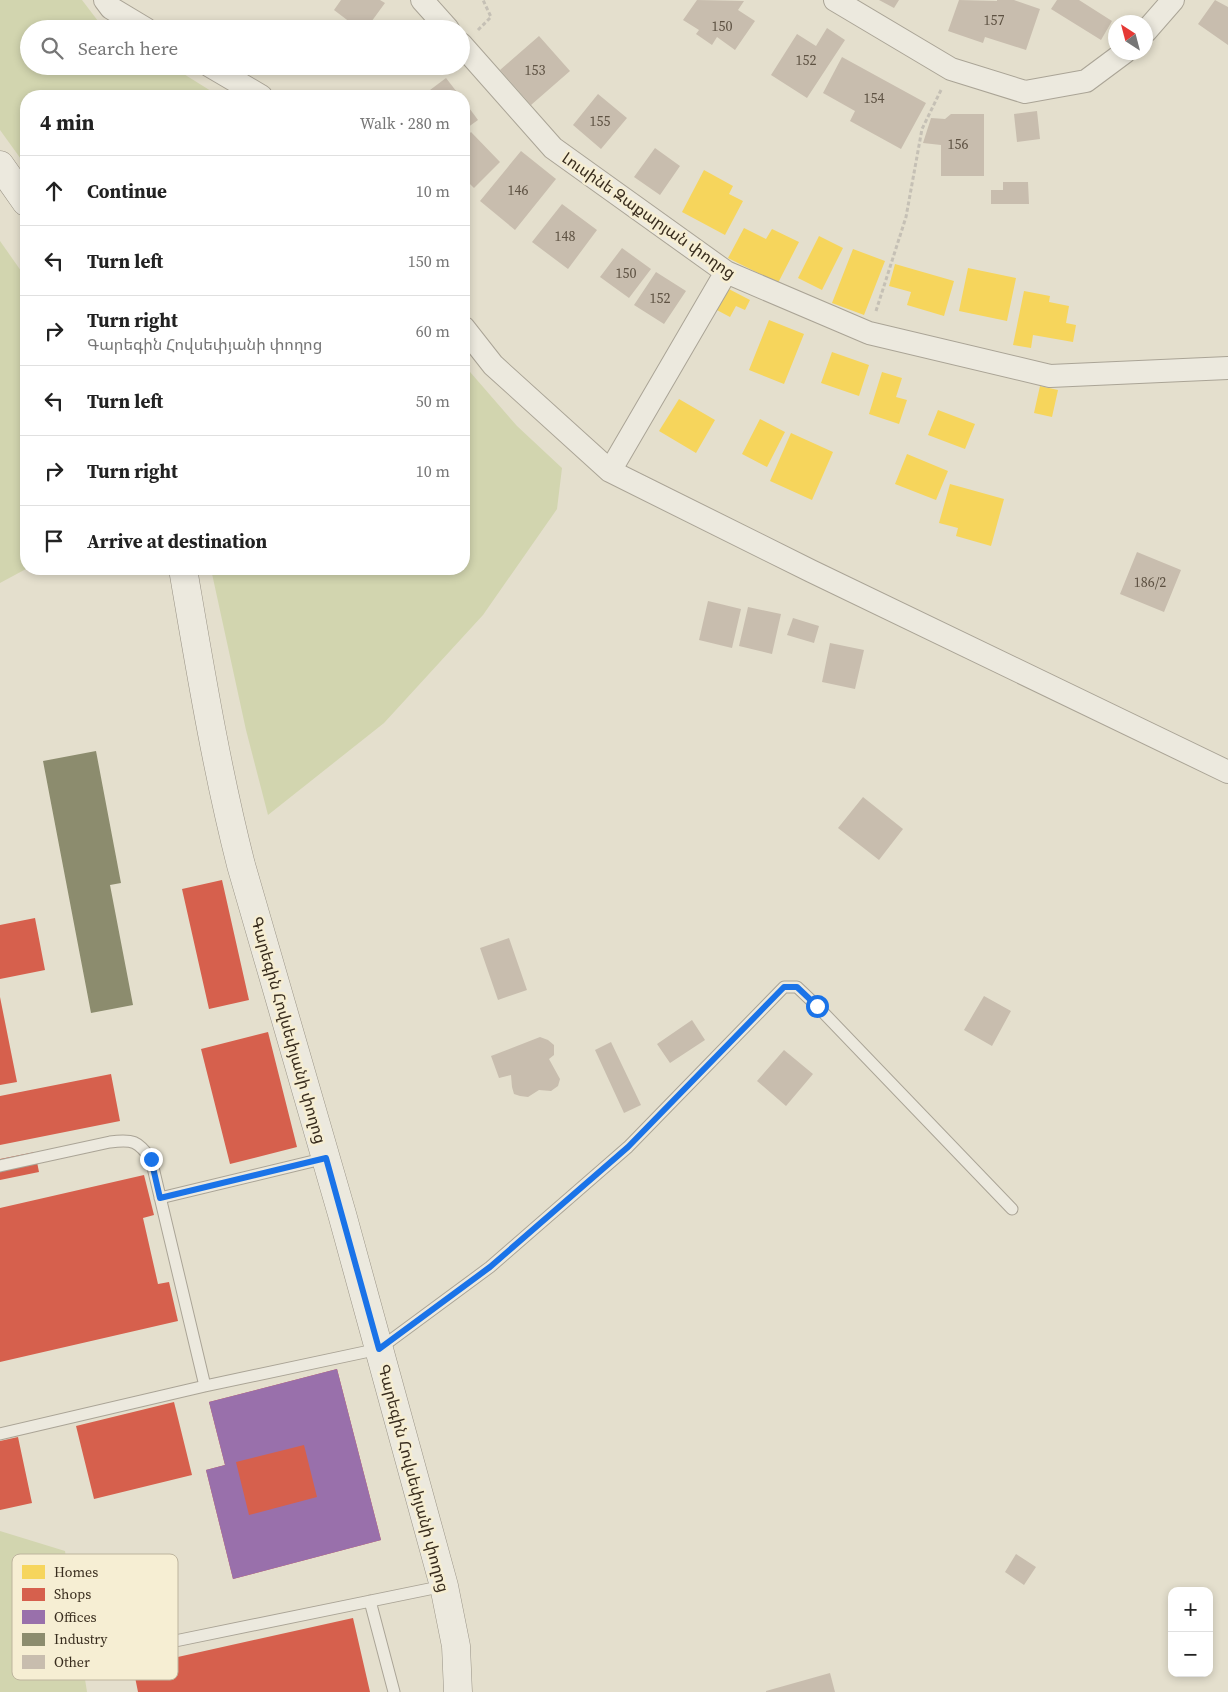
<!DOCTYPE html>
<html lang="en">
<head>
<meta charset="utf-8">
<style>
  body { margin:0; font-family:"Source Serif 4","Noto Sans Armenian",serif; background:#f2f2f2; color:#222 }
  .controls { position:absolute; right:15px; bottom:15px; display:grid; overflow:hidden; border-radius:10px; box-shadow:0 2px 8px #0003 }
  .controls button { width:45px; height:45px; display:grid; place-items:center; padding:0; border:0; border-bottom:1px solid #e0e0e0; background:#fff; color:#222; font:25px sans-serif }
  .compass { position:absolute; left:1108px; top:15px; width:45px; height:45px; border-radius:50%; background:#fff; box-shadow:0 2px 8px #0003; rotate:324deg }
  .stop { position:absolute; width:15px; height:15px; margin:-11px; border:4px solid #1a73e8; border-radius:50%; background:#fff }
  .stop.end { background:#1a73e8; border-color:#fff; box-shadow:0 1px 5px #0008 }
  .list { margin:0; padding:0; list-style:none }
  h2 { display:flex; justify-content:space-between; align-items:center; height:65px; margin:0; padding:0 20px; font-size:21px }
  h2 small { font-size:16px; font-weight:400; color:#767676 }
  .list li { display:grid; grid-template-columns:32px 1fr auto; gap:15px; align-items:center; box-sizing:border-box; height:70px; padding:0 20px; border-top:1px solid #e0e0e0 }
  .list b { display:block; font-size:19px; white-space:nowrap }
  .list p { margin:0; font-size:16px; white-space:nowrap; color:#767676 }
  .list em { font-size:16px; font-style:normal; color:#767676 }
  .icon { flex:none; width:28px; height:28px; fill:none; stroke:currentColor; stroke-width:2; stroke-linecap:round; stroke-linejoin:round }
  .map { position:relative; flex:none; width:1228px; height:1692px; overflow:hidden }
  .search { position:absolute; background:#fff; box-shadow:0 2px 8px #0003; left:20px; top:20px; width:450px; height:55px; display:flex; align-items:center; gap:12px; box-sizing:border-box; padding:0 18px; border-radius:28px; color:#767676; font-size:19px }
  .panel { position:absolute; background:#fff; box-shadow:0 2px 8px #0003; left:20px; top:90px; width:450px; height:485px; border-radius:20px }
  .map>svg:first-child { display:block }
</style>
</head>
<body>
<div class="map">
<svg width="1228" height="1692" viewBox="0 0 1228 1692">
  <rect width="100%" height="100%" fill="#e4dfcd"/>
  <path fill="#d2d5af" d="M0,0h82l16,21 13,8h-82v37h142l48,30h-193v70l-26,-36z
    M0,241l26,37v291l-26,14z
    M464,365l53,61 45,42 -5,41 -74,106 -99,108 -116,92 -22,-85 -35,-161h253z
    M0,1531l65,20 22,141h-87z"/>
  <path fill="#f6d55c" d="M704,170l29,16 -4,8 14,7 -18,34 -43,-23z
    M744,228l22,11 6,-10 27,13 -21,41 -50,-25z
    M819,236l24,12 -21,42 -24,-12z
    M853,249l32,12 -21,54 -32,-12z
    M895,264l59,17 -10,35 -37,-11 4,-13 -22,-6z
    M968,268l48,10 -9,43 -48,-10z
    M725,287l25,13 -5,10 -9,-4 -6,11 -17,-9z
    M1024,291l26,5 -1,6 20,4 -3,17 10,2 -3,17 -40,-7 -2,13 -18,-3z
    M769,320l35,14 -20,50 -35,-14z
    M832,352l37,13 -10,31 -38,-13z
    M882,372l20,6 -6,19 11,3 -8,24 -30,-10z
    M1040,386l18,4 -6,27 -18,-4z
    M679,399l36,21 -19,33 -37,-22z
    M938,410l37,14 -10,25 -37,-14z
    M760,419l25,13 -18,35 -25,-13z
    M791,433l42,19 -21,48 -42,-19z
    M907,454l41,17 -12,29 -41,-16z
    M950,484l54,15 -13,47 -35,-10 2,-8 -19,-5z"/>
  <path fill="#d6604d" d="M222,880l27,120 -40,9 -27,-120z
    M35,918l10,52 -45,9v-54z
    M0,997l17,85 -17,3z
    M268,1032l29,115 -67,17 -29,-115z
    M111,1074l9,47 -120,24v-49z
    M35,1152l4,20 -39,8v-21z
    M144,1175l10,40 -11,3 15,66 11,-2 9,39 -178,41v-154z
    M337,1369l44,171 -148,39 -27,-109 19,-5 -16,-63z
    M174,1402l18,73 -98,24 -18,-73z
    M18,1437l14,66 -32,7v-69z
    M353,1618l17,74h-232l-5,-25z"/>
  <path fill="#9970ab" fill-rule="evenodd" d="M337,1369l44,171 -148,39 -27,-109 19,-5 -16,-63zM304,1445l13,52 -68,18 -13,-53z"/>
  <path fill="#8c8c6e" d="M96,751l25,132 -11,2 23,120 -42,8 -48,-252z"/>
  <path fill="#c8bdae" d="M341,0h39l5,3 -19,26h-7l-25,-19z
    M697,0l47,1 -6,9 17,11 -20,29 -18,-13 -5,8 -16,-11 3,-4 -16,-10z
    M879,0h20l-5,8z
    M959,0l38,1v-1h17l26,9 -14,41 -41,-13 -2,6 -35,-12z
    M1057,0h22l33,21 -11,19 -50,-31z
    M1215,0l13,7v38l-30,-21z
    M827,28l18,12 -38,58 -36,-23 26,-41 19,12z
    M539,36l31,35 -39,34 -31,-35z
    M842,57l84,46 -25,46 -51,-28 5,-10 -32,-18z
    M446,78l14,18h-38z
    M598,94l29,24 -26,31 -28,-24z
    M464,101l14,19 -14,10z
    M1037,111l3,28 -23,3 -3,-28z
    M951,114h33v62h-43v-31l-18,-2 8,-25 14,1z
    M471,132l29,30 -26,26 -10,-10v-39z
    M655,148l25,18 -20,29 -26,-18z
    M521,151l35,28 -41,51 -35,-29z
    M1003,182h25l1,22h-38v-14h12z
    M562,204l35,26 -29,39 -36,-27z
    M622,248l29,21 -22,29 -29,-21z
    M656,272l30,19 -22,33 -30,-19z
    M1137,552l44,18 -17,42 -44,-18z
    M708,601l33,8 -9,39 -33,-8z
    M748,607l33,7 -9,40 -33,-8z
    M793,618l26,8 -5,17 -27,-8z
    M830,643l34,7 -9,39 -33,-7z
    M863,797l40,32 -24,31 -41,-32z
    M509,938l18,52 -29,10 -18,-52z
    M984,996l27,15 -19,35 -28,-16z
    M692,1020l13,20 -35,23 -13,-19z
    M540,1037l8,3 6,5v10l-5,4 11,20 -2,7 -7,5 -12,-1 -11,7 -8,-1 -6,-2 -2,-7 -1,-12 -12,3 -8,-22z
    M611,1042l30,63 -17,8 -29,-63z
    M784,1050l29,24 -27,32 -29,-25z
    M1016,1554l20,13 -12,18 -19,-13z
    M830,1673l5,19h-69v-1z"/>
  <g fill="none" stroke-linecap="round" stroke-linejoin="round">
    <g stroke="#aaa496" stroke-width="13">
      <path id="lane" d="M0,1166l110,-24c23,-3 28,-1 41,17l54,227
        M160,1198l166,-40
        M0,1434l205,-48 174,-37 111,-82 138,-120 156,-160h13l20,19 195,203
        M370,1601l24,91
        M141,1648l303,-62"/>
    </g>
    <g stroke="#aaa496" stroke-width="24">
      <path id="street" d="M105,0l6,8 35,21
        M422,0l26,29
        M835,0l116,69 74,23 61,-11 39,-29
        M1146,31l27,-31
        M461,44l92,104 173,124 143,61 181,43 178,-8
        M210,66l51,30
        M464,328l29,37 117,106 201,100 417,201
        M610,471l116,-199"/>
    </g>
    <g stroke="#999386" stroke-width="29">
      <path id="secondary" d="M0,165l26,37
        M183,569c17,99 33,198 58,296l101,349 102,372 12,60 2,46"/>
    </g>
    <path stroke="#c5c0b5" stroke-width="3" stroke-dasharray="4 2.5" stroke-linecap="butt" d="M478,30l13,-13 -8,-17
      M876,311l30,-94 16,-88 20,-41"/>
    <use href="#lane" stroke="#ece9de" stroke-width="11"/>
    <use href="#street" stroke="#ece9de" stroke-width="22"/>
    <use href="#secondary" stroke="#ece9de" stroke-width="28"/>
  </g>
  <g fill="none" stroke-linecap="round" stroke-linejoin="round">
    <path stroke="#1a73e8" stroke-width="6" d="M151,1159l9,39 166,-40 53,191 111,-82 138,-120 156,-160h13l20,19"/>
  </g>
  <g text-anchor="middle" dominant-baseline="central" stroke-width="5" stroke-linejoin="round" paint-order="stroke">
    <g font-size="14" fill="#5d5142">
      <text x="994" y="20">157</text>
      <text x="722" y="26">150</text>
      <text x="806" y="60">152</text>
      <text x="535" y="70">153</text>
      <text x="874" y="98">154</text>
      <text x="600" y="121">155</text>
      <text x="958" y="144">156</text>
      <text x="518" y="190">146</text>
      <text x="565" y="236">148</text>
      <text x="626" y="273">150</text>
      <text x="660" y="298">152</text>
      <text x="1150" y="582">186/2</text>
    </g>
    <g font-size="16" fill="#392d1e" stroke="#f6eed3">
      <text transform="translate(649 215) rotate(35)">Լուսինե Զաքարյան փողոց</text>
      <text transform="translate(289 1030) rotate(74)">Գարեգին Հովսեփյանի փողոց</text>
      <text transform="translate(414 1478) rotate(75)">Գարեգին Հովսեփյանի փողոց</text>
    </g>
  </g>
  <rect x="12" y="1554" width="166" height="126" rx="8" fill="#f6eed3" stroke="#bdb49d" stroke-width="1"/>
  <rect x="22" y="1565" width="23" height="14" fill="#f6d55c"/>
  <rect x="22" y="1588" width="23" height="13" fill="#d6604d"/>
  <rect x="22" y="1610" width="23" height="14" fill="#9970ab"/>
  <rect x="22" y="1633" width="23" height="13" fill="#8c8c6e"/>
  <rect x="22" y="1655" width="23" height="14" fill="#c8bdae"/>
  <g font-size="14" fill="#392d1e">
    <text x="54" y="1577">Homes</text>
    <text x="54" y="1599">Shops</text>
    <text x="54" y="1622">Offices</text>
    <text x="54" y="1644">Industry</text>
    <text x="54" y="1667">Other</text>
  </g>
</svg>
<div class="controls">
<button>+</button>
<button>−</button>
</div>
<svg class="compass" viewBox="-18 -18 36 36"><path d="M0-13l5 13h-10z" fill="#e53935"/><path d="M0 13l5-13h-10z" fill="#767676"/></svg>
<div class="stop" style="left:817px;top:1006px"></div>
<div class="stop end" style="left:151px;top:1159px"></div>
<div class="search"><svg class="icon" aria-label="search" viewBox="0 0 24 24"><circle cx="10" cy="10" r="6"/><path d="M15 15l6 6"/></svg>Search here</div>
<section class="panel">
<h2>4 min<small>Walk · 280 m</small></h2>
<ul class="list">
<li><svg class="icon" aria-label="ahead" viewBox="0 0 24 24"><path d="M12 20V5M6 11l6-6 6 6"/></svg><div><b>Continue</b></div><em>10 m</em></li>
<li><svg class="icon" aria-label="left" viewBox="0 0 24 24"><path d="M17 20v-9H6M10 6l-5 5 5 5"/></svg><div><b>Turn left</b></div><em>150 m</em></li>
<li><svg class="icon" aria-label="right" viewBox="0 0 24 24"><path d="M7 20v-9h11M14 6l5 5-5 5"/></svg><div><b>Turn right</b><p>Գարեգին Հովսեփյանի փողոց</p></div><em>60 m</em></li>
<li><svg class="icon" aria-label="left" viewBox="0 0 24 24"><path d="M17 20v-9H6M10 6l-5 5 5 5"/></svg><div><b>Turn left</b></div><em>50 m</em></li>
<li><svg class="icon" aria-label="right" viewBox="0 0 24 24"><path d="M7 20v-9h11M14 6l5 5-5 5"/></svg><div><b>Turn right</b></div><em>10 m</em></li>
<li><svg class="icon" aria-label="arrive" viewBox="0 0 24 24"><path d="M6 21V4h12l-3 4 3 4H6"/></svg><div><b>Arrive at destination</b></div></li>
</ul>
</section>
</div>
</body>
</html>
